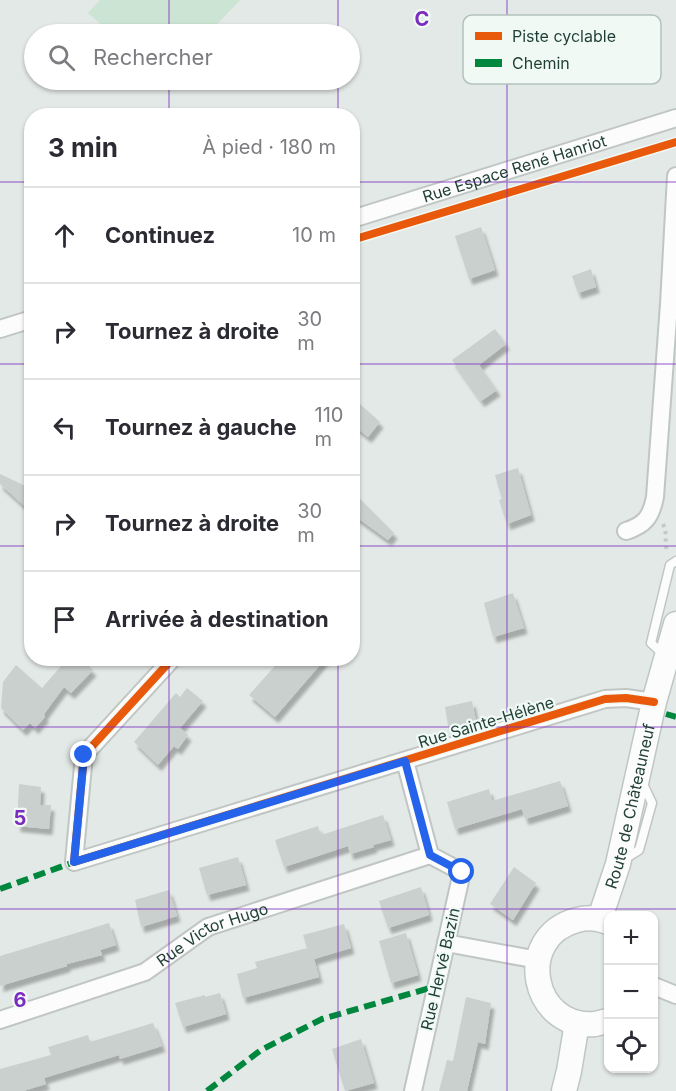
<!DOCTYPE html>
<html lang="fr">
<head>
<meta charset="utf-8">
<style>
  body { margin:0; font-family:Inter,sans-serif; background:#f7f7f7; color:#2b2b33 }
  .controls { position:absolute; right:18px; bottom:18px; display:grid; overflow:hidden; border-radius:12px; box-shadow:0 2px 4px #0004 }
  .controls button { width:54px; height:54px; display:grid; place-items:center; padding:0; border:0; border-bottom:2px solid #e1e1e2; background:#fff; color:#2b2b33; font:30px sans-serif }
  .stop { position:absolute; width:18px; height:18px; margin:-14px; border:4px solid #2563eb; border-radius:50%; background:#fff }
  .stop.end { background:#2563eb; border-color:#fff; box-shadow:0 2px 6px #0008 }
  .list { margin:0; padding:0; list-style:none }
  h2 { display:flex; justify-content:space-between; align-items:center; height:78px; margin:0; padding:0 24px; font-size:26px }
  h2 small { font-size:20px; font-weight:400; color:#7c7c81 }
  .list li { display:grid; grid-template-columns:39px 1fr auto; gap:18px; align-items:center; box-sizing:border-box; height:96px; padding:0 24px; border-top:2px solid #e1e1e2 }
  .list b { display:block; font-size:22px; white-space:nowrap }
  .list em { font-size:20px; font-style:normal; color:#7c7c81 }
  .icon { flex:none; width:33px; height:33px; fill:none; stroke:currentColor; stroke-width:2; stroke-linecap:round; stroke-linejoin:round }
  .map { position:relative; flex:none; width:676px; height:1091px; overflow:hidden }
  .search { position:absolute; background:#fff; box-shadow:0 2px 4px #0004; left:24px; top:24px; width:336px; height:66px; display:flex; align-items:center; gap:15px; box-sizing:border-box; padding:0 21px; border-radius:33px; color:#7c7c81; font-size:22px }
  .panel { position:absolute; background:#fff; box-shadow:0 2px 4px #0004; left:24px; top:108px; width:336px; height:558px; border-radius:24px }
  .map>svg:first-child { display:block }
</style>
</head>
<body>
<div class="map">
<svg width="676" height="1091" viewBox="0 0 676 1091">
  <defs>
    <filter id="shadow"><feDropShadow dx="3.5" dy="6" stdDeviation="1.5" flood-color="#0004"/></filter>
  </defs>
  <rect width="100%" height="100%" fill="#e3e9e6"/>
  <path fill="#cbe4d3" d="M100,0h140l-32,34h-96l-24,-21z"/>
  <path fill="#cad0ce" filter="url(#shadow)" d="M481,227l14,43 -26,9 -14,-43z
    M591,269l5,18 -18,6 -6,-17z
    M495,329l11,15 -27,21 18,25 -16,11 -29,-41z
    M352,397l28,25 -12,15 -16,-13z
    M518,468l13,47 -24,9 -8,-24 3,-1 -7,-24z
    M0,474l32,15v24l-32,-29z
    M352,491l42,42 -6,7 -36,-26z
    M513,593l11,35 -31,9 -9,-34z
    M68,658h18l-2,4 9,8 -22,23 -7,-6 -20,27 1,3 -10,11 -5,-5 -7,7 -22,-22 2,-26 13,-17 26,23z
    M282,658h44l-51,59 -26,-22z
    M187,688l16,13 -23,27 8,7 -10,14 -4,-3 -16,19 -24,-23 42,-49 4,4z
    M472,701l5,25 -28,5 -4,-24z
    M560,781l8,25 -43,13 -3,-10 -67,20 -8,-27 42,-13 3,12z
    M19,784l22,3 -1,18h11l-2,24 -32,-3z
    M383,815l8,25 -18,5 1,2 -24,7 -2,-8 -64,21 -9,-27 43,-14 3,9z
    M238,857l8,28 -39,10 -8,-27z
    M514,867l22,16 -23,37 -23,-16z
    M421,887l8,28 -41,13 -9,-27z
    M169,890l8,26 -36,11 -6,-27z
    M109,923l7,22 -16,5 2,5 -35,9v2l-67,20v-30z
    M344,924l7,24 -37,11 5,18 -76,21 -6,-24 20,-6 -2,-6 52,-14 -4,-13z
    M406,933l12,42 -27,8 -12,-42z
    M220,993l6,21 -43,13 -8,-24 30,-8v2z
    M466,997l25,6 -6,41 -7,-2 -11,49h-28l8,-31 6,1z
    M153,1023l9,23 -42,13 -1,-4 -75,23 2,6 -23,7h-23v-22l51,-14 -3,-8 40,-12 2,7z
    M361,1039l13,44 -29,8 -13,-42z"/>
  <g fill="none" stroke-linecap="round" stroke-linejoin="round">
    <g stroke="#c0c6c3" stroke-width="11">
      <path id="service" d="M664,655l-13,-12 19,-78 6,-4
        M623,860l16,-10 13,-47 -9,-19"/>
    </g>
    <g stroke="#c0c6c3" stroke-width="20">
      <g id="minor">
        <path id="s1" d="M352,219l324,-101"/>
        <path d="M0,329l32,-10"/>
        <path d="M626,531c19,-6 25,-14 29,-34l14,-193 7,-128"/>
        <path d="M173,658l-89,97 -10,107 531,-163 21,-1 28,4"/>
        <path d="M405,761l25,94 32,17 -49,219"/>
        <path d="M446,943l92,17"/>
        <path d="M654,986l22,9"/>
        <path id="s2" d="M0,1020l145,-48 63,-45 222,-72"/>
      </g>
    </g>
    <g stroke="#bfc7c4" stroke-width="27">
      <g id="secondary">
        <path id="s3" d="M600,918l18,-54 36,-162 22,-78"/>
        <path d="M608,922c-10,-4 -20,-5 -31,-2 -64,17 -45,110 18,104 4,-1 9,-2 13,-3"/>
        <path d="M564,1091l5,-20 8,-48"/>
      </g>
    </g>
    <path stroke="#c0cac6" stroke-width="4" stroke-dasharray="3 4.5" stroke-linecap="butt" d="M663,524c5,11 1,16 4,27"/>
    <use href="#service" stroke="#fbfcfb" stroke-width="8"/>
    <use href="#minor" stroke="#fbfcfb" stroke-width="16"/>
    <use href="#secondary" stroke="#fbfcfb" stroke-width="24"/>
    <path stroke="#00873e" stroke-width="6" stroke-dasharray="12 6" stroke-linecap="butt" d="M666,714l10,3
      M0,889l74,-27
      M207,1091l54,-41 61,-31 115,-33"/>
    <g stroke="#f1f9f5" stroke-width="11">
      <path id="cycleway" d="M352,240l324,-98
        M173,658l-89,97 -10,107 531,-163 21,-1 28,4"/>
    </g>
    <use href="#cycleway" stroke="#e8590c" stroke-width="8"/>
  </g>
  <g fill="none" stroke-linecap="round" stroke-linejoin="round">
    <path stroke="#2563eb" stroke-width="8" d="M84,755l-10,107 331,-101 25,94 32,17"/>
  </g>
  <path fill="none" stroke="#7b2cbf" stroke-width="1.5" stroke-opacity="0.55" d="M169,0v34M338,0v34M507,0v1091M169,80v36M338,80v36M0,182h32M352,182h324M0,364h32M352,364h324M0,546h32M352,546h324M169,658v433M338,658v433M0,727h676M0,909h676"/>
  <g text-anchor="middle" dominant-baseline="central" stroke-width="4.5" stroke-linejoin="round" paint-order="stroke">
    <g font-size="16" fill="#1f3e36" stroke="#f1f9f5">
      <text stroke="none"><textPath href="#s1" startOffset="170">Rue Espace René Hanriot</textPath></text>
      <text transform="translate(486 722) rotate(-17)">Rue Sainte-Hélène</text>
      <text stroke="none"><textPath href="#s3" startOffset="116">Route de Châteauneuf</textPath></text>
      <text stroke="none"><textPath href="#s2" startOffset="231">Rue Victor Hugo</textPath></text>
      <text transform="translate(440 969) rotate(-77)">Rue Hervé Bazin</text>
    </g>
  </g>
  <rect x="463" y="15" width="198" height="69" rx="9" fill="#f1f9f5" stroke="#b2c1bc" stroke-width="1.5"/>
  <rect x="475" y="32" width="27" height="8" fill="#e8590c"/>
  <rect x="475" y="59" width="27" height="8" fill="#00873e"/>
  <g font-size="16" fill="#1f3e36">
    <text x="512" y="42">Piste cyclable</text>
    <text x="512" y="69">Chemin</text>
  </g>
  <g font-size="20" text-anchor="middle" font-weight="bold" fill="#7b2cbf" stroke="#f1f9f5" stroke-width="4.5" stroke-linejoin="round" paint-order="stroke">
    <text x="422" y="26">C</text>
    <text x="20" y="825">5</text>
    <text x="20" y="1007">6</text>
  </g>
</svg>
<div class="controls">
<button>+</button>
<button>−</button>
<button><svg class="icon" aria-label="locate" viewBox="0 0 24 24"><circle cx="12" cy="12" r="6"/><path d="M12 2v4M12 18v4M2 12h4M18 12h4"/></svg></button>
</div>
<div class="stop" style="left:462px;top:872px"></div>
<div class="stop end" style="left:84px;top:755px"></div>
<div class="search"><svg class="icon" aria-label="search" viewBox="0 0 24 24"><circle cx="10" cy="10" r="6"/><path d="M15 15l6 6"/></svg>Rechercher</div>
<section class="panel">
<h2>3 min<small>À pied · 180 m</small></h2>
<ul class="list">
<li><svg class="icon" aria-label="ahead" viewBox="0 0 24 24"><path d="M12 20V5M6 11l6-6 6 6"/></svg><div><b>Continuez</b></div><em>10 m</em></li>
<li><svg class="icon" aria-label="right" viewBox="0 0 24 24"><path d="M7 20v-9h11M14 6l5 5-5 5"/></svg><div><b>Tournez à droite</b></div><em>30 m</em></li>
<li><svg class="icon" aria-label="left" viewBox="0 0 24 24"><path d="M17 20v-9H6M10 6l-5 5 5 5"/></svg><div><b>Tournez à gauche</b></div><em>110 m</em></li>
<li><svg class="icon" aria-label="right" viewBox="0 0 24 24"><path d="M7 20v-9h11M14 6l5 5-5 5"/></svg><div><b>Tournez à droite</b></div><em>30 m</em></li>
<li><svg class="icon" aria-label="arrive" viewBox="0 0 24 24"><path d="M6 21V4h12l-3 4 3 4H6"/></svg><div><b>Arrivée à destination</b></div></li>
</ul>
</section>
</div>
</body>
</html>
